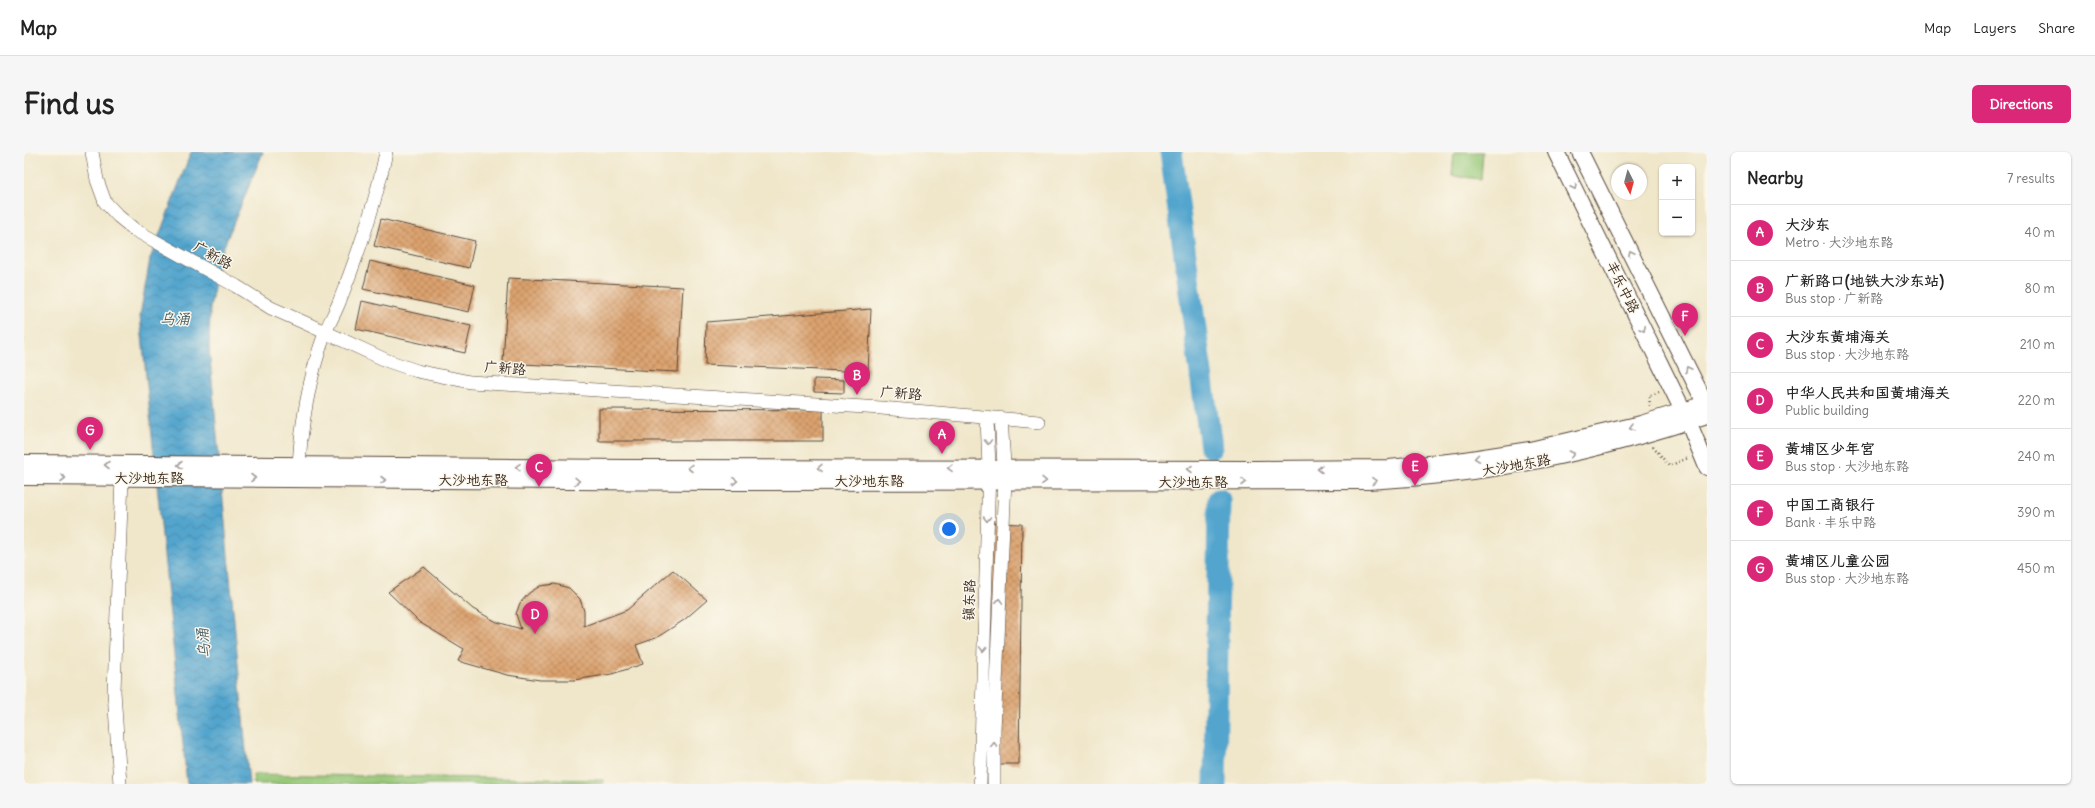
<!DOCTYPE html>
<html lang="en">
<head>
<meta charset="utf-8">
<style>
  body { margin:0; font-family:Delius,"LXGW WenKai TC",sans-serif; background:#f6f6f6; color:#222 }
  .controls { position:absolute; right:12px; top:12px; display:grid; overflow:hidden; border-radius:6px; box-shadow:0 1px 3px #0004 }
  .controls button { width:36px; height:36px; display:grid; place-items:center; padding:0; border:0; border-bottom:1px solid #e0e0e0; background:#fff; color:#222; font:20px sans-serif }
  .compass { position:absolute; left:1587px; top:12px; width:36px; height:36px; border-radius:50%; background:#fff; box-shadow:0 1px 3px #0004; rotate:174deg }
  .you { position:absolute; left:925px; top:377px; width:14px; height:14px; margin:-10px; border:3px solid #fff; border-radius:50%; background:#1a73e8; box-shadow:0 0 0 6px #1a73e833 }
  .badge { display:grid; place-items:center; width:26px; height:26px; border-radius:50%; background:#db2777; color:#fff; font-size:13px; font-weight:700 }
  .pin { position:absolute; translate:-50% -33px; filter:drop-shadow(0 1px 2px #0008) }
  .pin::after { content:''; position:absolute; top:21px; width:14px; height:12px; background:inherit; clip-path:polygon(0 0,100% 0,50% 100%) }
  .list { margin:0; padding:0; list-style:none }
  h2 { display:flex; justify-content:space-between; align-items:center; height:52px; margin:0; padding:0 16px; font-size:17px }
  h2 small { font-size:13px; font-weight:400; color:#767676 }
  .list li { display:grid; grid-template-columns:26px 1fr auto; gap:12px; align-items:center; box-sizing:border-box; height:56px; padding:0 16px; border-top:1px solid #e0e0e0 }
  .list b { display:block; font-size:15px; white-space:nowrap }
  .list p { margin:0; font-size:13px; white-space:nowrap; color:#767676 }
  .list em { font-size:13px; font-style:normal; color:#767676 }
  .map { position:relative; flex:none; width:1683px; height:632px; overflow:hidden; border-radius:6px }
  header { display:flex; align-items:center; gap:24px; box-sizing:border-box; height:56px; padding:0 20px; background:#fff; border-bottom:1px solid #e0e0e0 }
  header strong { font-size:19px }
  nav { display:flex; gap:22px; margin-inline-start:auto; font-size:14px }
  .intro { display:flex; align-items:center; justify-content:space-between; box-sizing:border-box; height:96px; padding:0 24px }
  h1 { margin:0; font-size:28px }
  .button { padding:10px 18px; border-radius:6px; background:#db2777; color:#fff; font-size:14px; font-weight:700 }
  main { display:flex; gap:24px; padding:0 24px }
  aside { flex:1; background:#fff; border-radius:6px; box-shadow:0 1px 3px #0004 }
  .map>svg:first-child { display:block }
</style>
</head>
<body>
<header>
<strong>Map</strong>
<nav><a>Map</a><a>Layers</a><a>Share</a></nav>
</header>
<div class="intro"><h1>Find us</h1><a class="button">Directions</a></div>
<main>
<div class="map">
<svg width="1683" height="632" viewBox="0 0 1683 632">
  <defs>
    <pattern id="water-waves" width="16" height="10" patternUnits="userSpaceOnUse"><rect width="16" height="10" fill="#53a5ce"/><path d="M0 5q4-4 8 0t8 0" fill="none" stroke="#4687a7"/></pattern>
    <pattern id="building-cross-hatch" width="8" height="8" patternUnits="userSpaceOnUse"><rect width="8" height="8" fill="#dca26e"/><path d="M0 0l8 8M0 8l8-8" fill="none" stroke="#b4845a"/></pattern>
  </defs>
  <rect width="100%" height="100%" fill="#fbf7ec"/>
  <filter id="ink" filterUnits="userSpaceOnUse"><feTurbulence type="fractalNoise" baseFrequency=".025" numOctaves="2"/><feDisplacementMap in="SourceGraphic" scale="8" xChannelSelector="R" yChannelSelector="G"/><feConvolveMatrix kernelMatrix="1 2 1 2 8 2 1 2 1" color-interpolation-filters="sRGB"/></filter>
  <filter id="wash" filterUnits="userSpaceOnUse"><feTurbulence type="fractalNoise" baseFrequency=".012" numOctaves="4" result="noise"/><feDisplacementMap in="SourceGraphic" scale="16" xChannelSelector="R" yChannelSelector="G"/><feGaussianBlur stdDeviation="0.9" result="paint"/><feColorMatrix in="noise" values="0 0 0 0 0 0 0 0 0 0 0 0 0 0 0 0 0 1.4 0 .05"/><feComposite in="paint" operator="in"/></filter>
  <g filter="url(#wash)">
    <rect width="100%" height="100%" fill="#f0e7cb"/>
    <path fill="#95c777" stroke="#68784a" d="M1430,0h29l-2,27 -29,-3z
      M229,622l350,6v4h-349z"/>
    <path fill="url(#water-waves)" stroke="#476876" d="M167,0h72l-43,104 -10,52 -1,40 40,436h-62l-47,-468 10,-57z"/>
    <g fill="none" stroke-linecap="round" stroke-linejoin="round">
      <path stroke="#53a5ce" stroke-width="23" d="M1147,0l40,295
        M1191,632l4,-284"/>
    </g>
    <g id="blocks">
      <path fill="url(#building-cross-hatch)" d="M357,67l94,22 -6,27 -95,-22z
        M346,109l105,24 -6,27 -106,-23z
        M484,126l175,9 -5,85 -175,-9z
        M338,149l109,25 -6,27 -109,-24z
        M847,157l-3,63 -163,-7 1,-43z
        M790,227l30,1v13l-30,-1z
        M575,257l224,1v31h-224z
        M963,371l35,1 -3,240h-33z
        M400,415l49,42 24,13 24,7 -5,-15 4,-11 9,-10 11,-7 15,-2 14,4 11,11 4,12v15l43,-16 46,-40 34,30 -23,20 -28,18 -20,7 7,19 -31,10 -38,6h-34l-33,-5 -49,-14 6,-12 -45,-27 -31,-30z"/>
    </g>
  </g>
  <g filter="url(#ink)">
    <use href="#blocks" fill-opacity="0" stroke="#564638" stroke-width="1"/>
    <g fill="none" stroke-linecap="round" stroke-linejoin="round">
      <g stroke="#564638" stroke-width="14">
        <path id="minor" d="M68,0l5,28 8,22 13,14 17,14 101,56 35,22 32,14 85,39 29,10 53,11 411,26 158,14
          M275,323c0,-43 11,-102 26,-142 5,-12 11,-22 15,-33 19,-48 36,-98 46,-148
          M96,632l-6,-93 8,-213
          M956,632l9,-316 -2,-51
          M970,632v-54l11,-250 -4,-62"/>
      </g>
      <g stroke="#564638" stroke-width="18">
        <path id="major" d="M1532,0l132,269 19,46
          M1556,0l127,255
          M0,311l604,5 629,1 132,-1 69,-7 72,-11 111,-26 65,-20
          M0,325l690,5 654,-1c119,-6 226,-28 339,-66"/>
      </g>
      <path stroke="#564638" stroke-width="2.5" stroke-dasharray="1 3" stroke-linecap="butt" d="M1626,254l-1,-10 10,-4
        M1629,294l16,20 19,-8"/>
      <use href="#minor" stroke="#fff" stroke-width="13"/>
      <use href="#major" stroke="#fff" stroke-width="16"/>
    </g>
    <defs><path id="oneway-chevron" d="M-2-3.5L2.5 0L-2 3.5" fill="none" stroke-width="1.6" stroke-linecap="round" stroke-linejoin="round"/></defs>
    <g stroke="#a79f9a">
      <use href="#oneway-chevron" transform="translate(1550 35) rotate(64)"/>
      <use href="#oneway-chevron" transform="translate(1607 101) rotate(-116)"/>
      <use href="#oneway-chevron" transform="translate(1619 177) rotate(64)"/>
      <use href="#oneway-chevron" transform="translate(1664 217) rotate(-117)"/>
      <use href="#oneway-chevron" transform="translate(1608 275) rotate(165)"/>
      <use href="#oneway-chevron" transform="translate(964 290) rotate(88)"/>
      <use href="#oneway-chevron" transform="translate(1548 302) rotate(-12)"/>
      <use href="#oneway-chevron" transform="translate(1453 306) rotate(172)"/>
      <use href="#oneway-chevron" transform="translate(83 313) rotate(180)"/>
      <use href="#oneway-chevron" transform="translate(156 313) rotate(-180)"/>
      <use href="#oneway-chevron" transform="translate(494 315) rotate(-179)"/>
      <use href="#oneway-chevron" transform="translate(666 316) rotate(180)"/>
      <use href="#oneway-chevron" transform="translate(796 316) rotate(179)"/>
      <use href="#oneway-chevron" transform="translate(926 316) rotate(179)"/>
      <use href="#oneway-chevron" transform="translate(1166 317) rotate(-180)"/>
      <use href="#oneway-chevron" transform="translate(1296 317) rotate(180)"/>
      <use href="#oneway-chevron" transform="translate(39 326)"/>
      <use href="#oneway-chevron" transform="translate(229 326)"/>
      <use href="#oneway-chevron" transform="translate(359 328)"/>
      <use href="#oneway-chevron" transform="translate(553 329) rotate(1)"/>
      <use href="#oneway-chevron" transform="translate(711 329) rotate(-1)"/>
      <use href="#oneway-chevron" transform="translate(1020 329) rotate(1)"/>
      <use href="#oneway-chevron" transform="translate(1350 329) rotate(-3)"/>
      <use href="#oneway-chevron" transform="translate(1220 330)"/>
      <use href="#oneway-chevron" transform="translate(963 367) rotate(91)"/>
      <use href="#oneway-chevron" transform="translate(975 449) rotate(-88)"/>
      <use href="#oneway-chevron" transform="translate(959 497) rotate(92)"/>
      <use href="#oneway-chevron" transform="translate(970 593) rotate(-89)"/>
    </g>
  </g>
  <g text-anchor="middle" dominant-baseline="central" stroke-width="3" stroke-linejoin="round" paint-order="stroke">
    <g font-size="14" fill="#3b2a1e" stroke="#fbf7ec">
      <text transform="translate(189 103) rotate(29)">广新路</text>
      <text transform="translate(1599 135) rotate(64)">丰乐中路</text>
      <text transform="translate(481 216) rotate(4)">广新路</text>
      <text transform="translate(877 241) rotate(4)">广新路</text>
      <text transform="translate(1492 313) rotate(-10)">大沙地东路</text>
      <text x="125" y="326">大沙地东路</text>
      <text x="449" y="328">大沙地东路</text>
      <text x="845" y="329">大沙地东路</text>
      <text x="1169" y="330">大沙地东路</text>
      <text transform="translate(945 448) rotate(-88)">镇东路</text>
    </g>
    <g font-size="15" font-style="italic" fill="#455b64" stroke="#fbf7ec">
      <text x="151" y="166">乌涌</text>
      <text transform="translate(179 491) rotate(-95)">乌涌</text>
    </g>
  </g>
</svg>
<div class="controls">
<button>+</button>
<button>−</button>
</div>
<svg class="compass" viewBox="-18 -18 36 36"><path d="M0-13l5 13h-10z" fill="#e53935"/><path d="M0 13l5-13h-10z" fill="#767676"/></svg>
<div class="you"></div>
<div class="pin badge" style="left:918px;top:302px">A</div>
<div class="pin badge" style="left:833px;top:243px">B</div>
<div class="pin badge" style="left:515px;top:335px">C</div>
<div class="pin badge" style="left:511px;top:482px">D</div>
<div class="pin badge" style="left:1391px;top:334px">E</div>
<div class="pin badge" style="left:1661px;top:184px">F</div>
<div class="pin badge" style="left:66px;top:298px">G</div>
</div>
<aside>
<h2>Nearby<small>7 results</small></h2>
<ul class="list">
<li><span class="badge">A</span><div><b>大沙东</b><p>Metro · 大沙地东路</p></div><em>40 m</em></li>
<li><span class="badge">B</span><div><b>广新路口(地铁大沙东站)</b><p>Bus stop · 广新路</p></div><em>80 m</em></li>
<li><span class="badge">C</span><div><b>大沙东黄埔海关</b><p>Bus stop · 大沙地东路</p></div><em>210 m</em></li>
<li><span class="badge">D</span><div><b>中华人民共和国黄埔海关</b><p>Public building</p></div><em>220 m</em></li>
<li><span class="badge">E</span><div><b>黄埔区少年宫</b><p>Bus stop · 大沙地东路</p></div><em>240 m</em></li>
<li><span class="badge">F</span><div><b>中国工商银行</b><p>Bank · 丰乐中路</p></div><em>390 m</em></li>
<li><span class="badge">G</span><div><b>黄埔区儿童公园</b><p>Bus stop · 大沙地东路</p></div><em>450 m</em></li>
</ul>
</aside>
</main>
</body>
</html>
